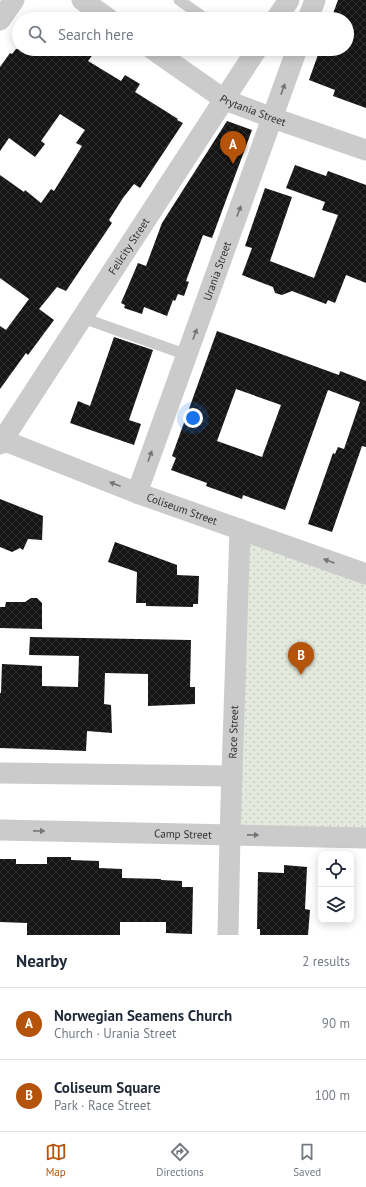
<!DOCTYPE html>
<html lang="en">
<head>
<meta charset="utf-8">
<style>
  body { margin:0; font-family:"PT Sans",sans-serif; background:#f2f2f3; color:#1f2937 }
  .controls { position:absolute; right:12px; bottom:12px; display:grid; overflow:hidden; border-radius:8px; box-shadow:0 2px 10px #0003 }
  .controls button { width:36px; height:36px; display:grid; place-items:center; padding:0; border:0; border-bottom:1px solid #e0e1e3; background:#fff; color:#1f2937; font:20px sans-serif }
  .you { position:absolute; left:193px; top:418px; width:14px; height:14px; margin:-10px; border:3px solid #fff; border-radius:50%; background:#1a73e8; box-shadow:0 0 0 6px #1a73e833 }
  .badge { display:grid; place-items:center; width:26px; height:26px; border-radius:50%; background:#b45309; color:#fff; font-size:13px; font-weight:700 }
  .pin { position:absolute; translate:-50% -33px; filter:drop-shadow(0 1px 2px #0008) }
  .pin::after { content:''; position:absolute; top:21px; width:14px; height:12px; background:inherit; clip-path:polygon(0 0,100% 0,50% 100%) }
  .list { margin:0; padding:0; list-style:none }
  h2 { display:flex; justify-content:space-between; align-items:center; height:52px; margin:0; padding:0 16px; font-size:17px }
  h2 small { font-size:13px; font-weight:400; color:#747a83 }
  .list li { display:grid; grid-template-columns:26px 1fr auto; gap:12px; align-items:center; box-sizing:border-box; height:72px; padding:0 16px; border-top:1px solid #e0e1e3 }
  .list b { display:block; font-size:15px; white-space:nowrap }
  .list p { margin:0; font-size:13px; white-space:nowrap; color:#747a83 }
  .list em { font-size:13px; font-style:normal; color:#747a83 }
  .icon { flex:none; width:22px; height:22px; fill:none; stroke:currentColor; stroke-width:2; stroke-linecap:round; stroke-linejoin:round }
  .map { position:relative; flex:none; width:366px; height:935px; overflow:hidden }
  .search { position:absolute; background:#fff; box-shadow:0 2px 10px #0003; left:12px; right:12px; top:12px; height:44px; display:flex; align-items:center; gap:10px; box-sizing:border-box; padding:0 14px; border-radius:22px; color:#747a83; font-size:15px }
  .sheet { height:196px; background:#fff }
  nav { display:flex; justify-content:space-around; align-items:center; box-sizing:border-box; height:56px; border-top:1px solid #e0e1e3; background:#fff; font-size:11px; color:#747a83 }
  nav a { display:grid; justify-items:center; gap:2px }
  nav .on { color:#b45309 }
  .map>svg:first-child { display:block }
</style>
</head>
<body>
<div class="map">
<svg width="366" height="935" viewBox="0 0 366 935">
  <defs>
    <pattern id="grass-dots" width="8" height="8" patternUnits="userSpaceOnUse"><rect width="8" height="8" fill="#e4e9dd"/><path d="M2 2h.1M6 6h.1" fill="none" stroke="#c4c8be" stroke-width="1.8" stroke-linecap="round"/></pattern>
    <pattern id="building-cross-hatch" width="8" height="8" patternUnits="userSpaceOnUse"><rect width="8" height="8" fill="#151515"/><path d="M0 0l8 8M0 8l8-8" fill="none" stroke="#2f2f2f"/></pattern>
  </defs>
  <rect width="100%" height="100%" fill="#fff"/>
  <path fill="url(#grass-dots)" d="M240,529l126,45v264l-136,-3z"/>
  <path fill="url(#building-cross-hatch)" fill-rule="evenodd" d="M338,0h28v108l-33,-12 2,-6 -26,-10 11,-31h27v-30h-16z
    M16,49h81l-9,12 33,20 4,-6 15,9 -5,8 43,27 -1,1 6,3 -43,65 -6,-4 -11,14 -14,22 3,3 -46,68 -9,-4 -18,22 15,11 -26,35 -2,-2 -26,36v-63l6,4 23,-31 -29,-21v-103l24,17 1,-2 16,13 10,-14 3,2 28,-45 -6,-3 9,-13 -25,-16 -19,27 4,3 -10,13 -26,-19 -9,13v-84l10,-14 2,1z
    M227,121l25,9 -40,108 -9,-3 -17,46 3,1 -5,14 -6,-2 -3,7 -2,-1 -6,16 -23,-9 -2,7 -18,-6 1,-3 -4,-2 17,-40 8,3 16,-43z
    M295,165l31,11 2,-5 38,14v98l-20,-8 -11,28 -7,-3 -2,4 -34,-13 -10,4 -7,-2 -2,-6 -31,-12 10,-27 -7,-2 20,-58 27,9 -22,64 44,17 24,-63 -16,-5 3,-8 -39,-14z
    M217,331l122,44 1,-4 26,10v66l-4,-1 -30,86 -24,-8 25,-71 2,1 3,-7 6,2 16,-47 -32,-12 -43,120 -42,-15 -1,4 -36,-13 1,-3 -36,-13 5,-12 -4,-2zM236,389l45,16 -19,52 -45,-16z
    M114,337l39,13 -24,70 12,4 -7,21 -64,-22 8,-22 12,5z
    M0,499l43,17 -1,24 -14,-1 -5,11 -3,-2 -8,4 -12,-5z
    M115,542l62,23v10l22,1 -1,28h-5v3l-47,-1v-3h-10l1,-31 -29,-10z
    M31,598h6l5,5v26l-42,-1v-21h5l1,-5h19z
    M30,637l161,3 -1,47h5v17l-47,2v-32l-43,-1 -1,31 7,1 1,28 -25,-2 -1,20 -86,-3v-55h1l1,-29 40,2v20l36,1 1,-31 -50,-1z
    M47,857h24v3l28,1v7l23,1v9l39,1v1l21,1v6h11l-1,47 -26,-1v-11h-46v13h-93v-12l-27,-1v-63h16v5h31z
    M284,865l23,2 -2,42 5,1 -2,25h-48v-6h-3l1,-57 26,1z"/>
  <g fill="none" stroke-linecap="round" stroke-linejoin="round">
    <path stroke="#cbcbcb" stroke-width="11" d="M179,0l27,19
      M83,318l104,37"/>
    <g stroke="#cbcbcb" stroke-width="21">
      <path d="M82,0l27,19"/>
      <path d="M276,19l13,-19"/>
      <path d="M308,19l7,-19"/>
      <path d="M0,20l14,-20"/>
      <path id="s1" d="M152,49l73,51 48,18 93,32"/>
      <path id="s2" d="M0,439l137,54 229,81"/>
      <path id="s3" d="M0,444l257,-395"/>
      <path id="s4" d="M137,493l160,-444"/>
      <path d="M0,773l232,3"/>
      <path id="s5" d="M0,830l366,8"/>
      <path id="s6" d="M228,935l2,-100 10,-306"/>
    </g>
  </g>
  <defs><path id="oneway-solid" d="M-6-.8H1V-3.2L6.5 0L1 3.2V.8H-6Z"/></defs>
  <g fill="#757575">
    <use href="#oneway-solid" transform="translate(283 89) rotate(-70)"/>
    <use href="#oneway-solid" transform="translate(239 211) rotate(-70)"/>
    <use href="#oneway-solid" transform="translate(195 334) rotate(-70)"/>
    <use href="#oneway-solid" transform="translate(150 456) rotate(-70)"/>
    <use href="#oneway-solid" transform="translate(115 484) rotate(-159)"/>
    <use href="#oneway-solid" transform="translate(329 561) rotate(-160)"/>
    <use href="#oneway-solid" transform="translate(39 831) rotate(1)"/>
    <use href="#oneway-solid" transform="translate(253 835) rotate(1)"/>
  </g>
  <g text-anchor="middle" dominant-baseline="central" stroke-width="4" stroke-linejoin="round" paint-order="stroke">
    <g font-size="11" fill="#2e2e2e" stroke="#fff">
      <text stroke="none"><textPath href="#s1" startOffset="119">Prytania Street</textPath></text>
      <text stroke="none"><textPath href="#s3" startOffset="236">Felicity Street</textPath></text>
      <text stroke="none"><textPath href="#s4" startOffset="236">Urania Street</textPath></text>
      <text stroke="none"><textPath href="#s2" startOffset="195">Coliseum Street</textPath></text>
      <text stroke="none"><textPath href="#s6" startOffset="203">Race Street</textPath></text>
      <text stroke="none"><textPath href="#s5" startOffset="183">Camp Street</textPath></text>
    </g>
  </g>
</svg>
<div class="controls">
<button><svg class="icon" aria-label="locate" viewBox="0 0 24 24"><circle cx="12" cy="12" r="6"/><path d="M12 2v4M12 18v4M2 12h4M18 12h4"/></svg></button>
<button><svg class="icon" aria-label="layers" viewBox="0 0 24 24"><path d="M12 4l9 5-9 5-9-5zM3 14l9 5 9-5"/></svg></button>
</div>
<div class="you"></div>
<div class="pin badge" style="left:233px;top:164px">A</div>
<div class="pin badge" style="left:301px;top:675px">B</div>
<div class="search"><svg class="icon" aria-label="search" viewBox="0 0 24 24"><circle cx="10" cy="10" r="6"/><path d="M15 15l6 6"/></svg>Search here</div>
</div>
<section class="sheet">
<h2>Nearby<small>2 results</small></h2>
<ul class="list">
<li><span class="badge">A</span><div><b>Norwegian Seamens Church</b><p>Church · Urania Street</p></div><em>90 m</em></li>
<li><span class="badge">B</span><div><b>Coliseum Square</b><p>Park · Race Street</p></div><em>100 m</em></li>
</ul>
</section>
<nav>
<a class="on"><svg class="icon" aria-label="map" viewBox="0 0 24 24"><path d="M3 6l6-2 6 2 6-2v14l-6 2-6-2-6 2zM9 4v14M15 6v14"/></svg>Map</a>
<a><svg class="icon" aria-label="directions" viewBox="0 0 24 24"><path d="M12 3l9 9-9 9-9-9zM9 14v-3h6M13 9l2 2-2 2"/></svg>Directions</a>
<a><svg class="icon" aria-label="saved" viewBox="0 0 24 24"><path d="M7 4h10v16l-5-4-5 4z"/></svg>Saved</a>
</nav>
</body>
</html>
